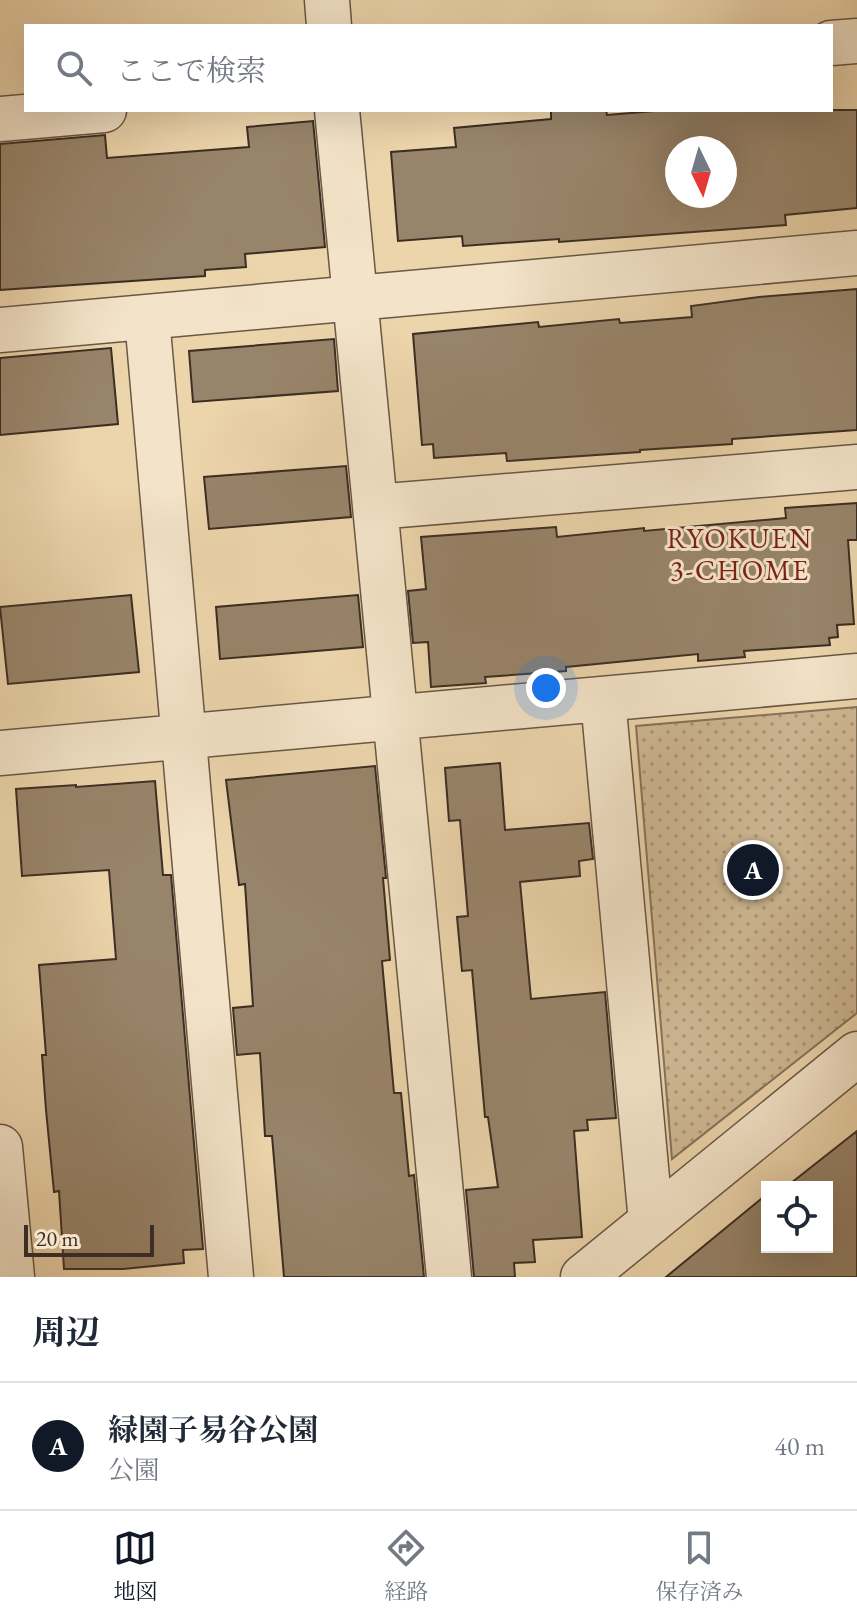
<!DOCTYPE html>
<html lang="ja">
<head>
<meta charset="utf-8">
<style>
  body { margin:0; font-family:"EB Garamond","Noto Serif JP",serif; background:#f6f6f7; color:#1f2937 }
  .controls { position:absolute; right:24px; bottom:24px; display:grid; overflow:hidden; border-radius:0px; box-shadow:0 8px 32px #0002 }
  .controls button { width:72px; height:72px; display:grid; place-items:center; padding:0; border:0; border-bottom:2px solid #e0e1e3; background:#fff; color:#1f2937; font:40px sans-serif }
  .compass { position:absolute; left:665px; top:136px; width:72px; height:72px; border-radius:50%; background:#fff; box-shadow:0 8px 32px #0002; rotate:175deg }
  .scale { position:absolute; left:24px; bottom:20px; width:130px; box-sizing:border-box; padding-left:8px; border:4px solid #3c2e24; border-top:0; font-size:22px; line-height:28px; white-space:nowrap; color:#3c2e24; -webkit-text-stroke:6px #f3e3c8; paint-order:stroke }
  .you { position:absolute; left:546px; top:688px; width:28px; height:28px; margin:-20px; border:6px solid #fff; border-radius:50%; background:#1a73e8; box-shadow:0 0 0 12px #1a73e833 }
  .badge { display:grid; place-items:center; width:52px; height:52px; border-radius:50%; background:#111827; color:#fff; font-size:26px; font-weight:700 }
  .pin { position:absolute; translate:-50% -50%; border:4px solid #fff; box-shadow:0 2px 8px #0006 }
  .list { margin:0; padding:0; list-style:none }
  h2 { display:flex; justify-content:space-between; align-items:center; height:104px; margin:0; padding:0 32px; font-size:34px }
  h2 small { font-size:26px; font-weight:400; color:#747a83 }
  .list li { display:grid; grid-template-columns:52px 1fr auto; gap:24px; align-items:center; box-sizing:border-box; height:128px; padding:0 32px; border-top:2px solid #e0e1e3 }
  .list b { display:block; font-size:30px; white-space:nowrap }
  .list p { margin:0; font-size:26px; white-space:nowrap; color:#747a83 }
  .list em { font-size:26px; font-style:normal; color:#747a83 }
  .icon { flex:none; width:44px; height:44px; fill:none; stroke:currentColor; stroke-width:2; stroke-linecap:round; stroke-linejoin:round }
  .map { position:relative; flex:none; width:857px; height:1277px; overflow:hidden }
  .search { position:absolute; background:#fff; box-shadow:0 8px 32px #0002; left:24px; right:24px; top:24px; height:88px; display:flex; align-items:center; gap:20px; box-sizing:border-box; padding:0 28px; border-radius:0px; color:#747a83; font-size:30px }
  .sheet { height:232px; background:#fff }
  nav { display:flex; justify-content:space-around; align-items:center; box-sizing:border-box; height:112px; border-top:2px solid #e0e1e3; background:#fff; font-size:22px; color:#747a83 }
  nav a { display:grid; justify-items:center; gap:4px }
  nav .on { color:#111827 }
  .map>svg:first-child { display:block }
</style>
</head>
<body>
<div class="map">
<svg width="857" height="1277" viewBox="0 0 857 1277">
  <defs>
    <pattern id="park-dots" width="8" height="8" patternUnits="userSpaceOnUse" patternTransform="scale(2)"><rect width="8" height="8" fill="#ceb894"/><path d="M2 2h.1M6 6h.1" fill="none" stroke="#a89679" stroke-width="1.8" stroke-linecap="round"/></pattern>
  </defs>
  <rect width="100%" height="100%" fill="#ecd4ab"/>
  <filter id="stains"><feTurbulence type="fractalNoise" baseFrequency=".0025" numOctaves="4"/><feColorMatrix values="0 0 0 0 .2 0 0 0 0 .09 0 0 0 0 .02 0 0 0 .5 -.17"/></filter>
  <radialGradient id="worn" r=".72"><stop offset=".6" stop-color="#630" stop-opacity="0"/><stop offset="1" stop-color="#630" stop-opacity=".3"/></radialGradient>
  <path fill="url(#park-dots)" stroke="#85735c" stroke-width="2" d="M857,707v306l-185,146 -36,-433z"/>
  <path fill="#98846a" stroke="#3c2e24" stroke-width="2" fill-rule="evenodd" d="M606,110l1,5 60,-5h190v98l-72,7 1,10 -227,17v-3l-96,7 -1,-10 -64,5 -7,-89 65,-5 -2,-19 97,-9v-8zM677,148h48v48h-48z
    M313,121l12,126 -80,7 1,13 -41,3v6l-205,14v-146l105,-9 2,23 142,-11 -2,-20z
    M857,289v141l-125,9v5l-92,6v2l-133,9 -1,-8 -72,5 -1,-14 -11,1 -9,-111 125,-12 1,5 80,-8 1,4 72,-6 -1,-11 68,-9z
    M334,339l4,52 -145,11 -4,-51z
    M111,348l7,76 -118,11v-77z
    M346,466l5,51 -142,12 -5,-52z
    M857,503v37h-9l6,84 -17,1 1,12 -9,1 1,7 -86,6 1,6 -47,4v-7l-132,13v4l-81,6 1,6 -55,4 -3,-45 -15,1 -5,-52 18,-2 -5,-52 135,-10 1,10 87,-9v3l142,-13 -1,-10z
    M131,595l8,77 -131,12 -8,-77z
    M358,595l5,52 -143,12 -4,-52z
    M500,763l5,67 84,-7 4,36 -14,2 1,15 -60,6 11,117 74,-7 11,126 -29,2 1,10 -14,1 8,106 -49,3 2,22 -21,1 1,14h-41l-8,-87 32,-3 -10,-70h-3l-13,-147 -10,1 -5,-54 11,-1 -8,-96 -11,1 -4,-53z
    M375,766l11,112h-3l7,82 -8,1 12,132h7l8,83 5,-1 10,102h-140l-12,-141h-7l-5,-83 -23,2 -4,-47 20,-2 -8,-122 -6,1 -13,-105z
    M155,781l8,94h8l32,374 -20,1 1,13 -61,6h-59l-5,-78 -5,1 -8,-82 -4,-55h4l-7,-90 77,-6 -7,-89 -87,6 -6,-87 60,-4v2z
    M857,1131v146h-191l101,-83v53h60v-60h-41z"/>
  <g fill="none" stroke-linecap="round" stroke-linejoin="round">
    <g stroke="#685846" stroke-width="47">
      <path id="minor" d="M327,0l2,26
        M831,43l26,-2
        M337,110l112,1167
        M0,119l104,-9
        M147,318l84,959
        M0,330l857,-77
        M375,507l482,-40
        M603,699l48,523
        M0,753l857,-77
        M0,1147l12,130
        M583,1277l274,-223"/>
    </g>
    <use href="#minor" stroke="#f3e3c8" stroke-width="44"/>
  </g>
  <g text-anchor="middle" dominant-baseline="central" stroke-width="6" stroke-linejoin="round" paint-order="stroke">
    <g font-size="28" letter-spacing="2" fill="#7a1f14" stroke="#f3e3c8">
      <text x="740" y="538">RYOKUEN<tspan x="740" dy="32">3-CHOME</tspan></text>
    </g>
  </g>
  <rect width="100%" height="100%" filter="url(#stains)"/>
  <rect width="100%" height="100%" fill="url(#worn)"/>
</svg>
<div class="controls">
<button><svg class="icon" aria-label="locate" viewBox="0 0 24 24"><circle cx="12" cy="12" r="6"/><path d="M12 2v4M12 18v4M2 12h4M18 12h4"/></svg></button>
</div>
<svg class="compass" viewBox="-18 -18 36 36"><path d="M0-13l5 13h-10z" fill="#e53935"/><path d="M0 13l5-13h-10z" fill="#747a83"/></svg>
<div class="scale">20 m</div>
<div class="you"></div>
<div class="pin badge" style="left:753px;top:870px">A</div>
<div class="search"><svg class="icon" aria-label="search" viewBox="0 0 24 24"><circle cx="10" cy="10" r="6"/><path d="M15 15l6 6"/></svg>ここで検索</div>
</div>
<section class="sheet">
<h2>周辺<small></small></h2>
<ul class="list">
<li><span class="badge">A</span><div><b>緑園子易谷公園</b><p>公園</p></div><em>40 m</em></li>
</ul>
</section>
<nav>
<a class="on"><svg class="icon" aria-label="map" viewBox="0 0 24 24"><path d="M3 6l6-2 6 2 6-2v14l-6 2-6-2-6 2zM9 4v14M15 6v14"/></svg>地図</a>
<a><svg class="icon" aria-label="directions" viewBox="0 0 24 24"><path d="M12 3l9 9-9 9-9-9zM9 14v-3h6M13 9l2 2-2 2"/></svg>経路</a>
<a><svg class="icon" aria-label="saved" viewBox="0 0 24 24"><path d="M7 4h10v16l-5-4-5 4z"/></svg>保存済み</a>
</nav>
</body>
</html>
